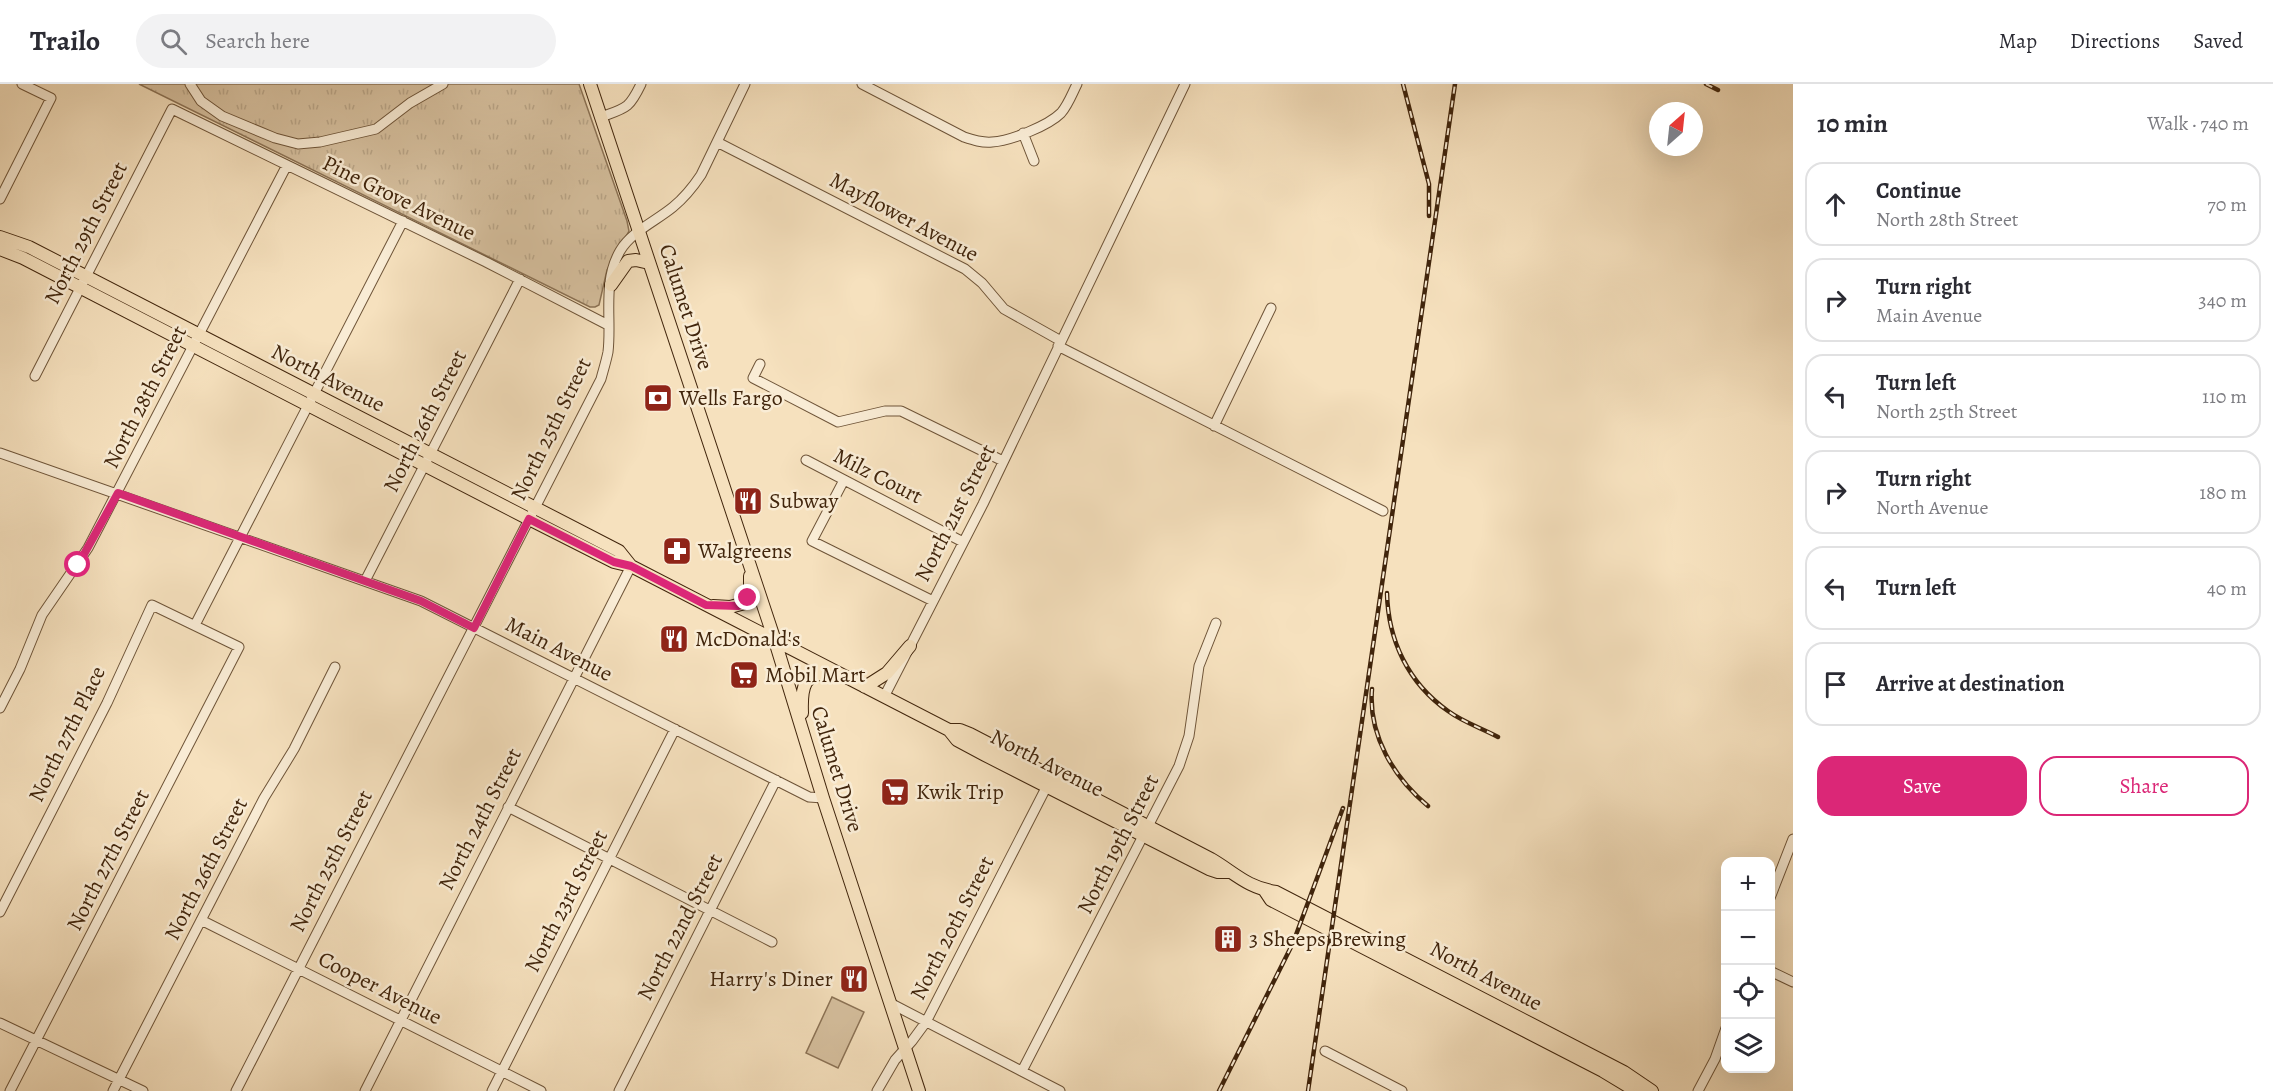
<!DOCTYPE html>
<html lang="en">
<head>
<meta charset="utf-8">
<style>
  body { margin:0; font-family:Alegreya,serif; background:#f2f2f3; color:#2b2b33 }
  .controls { position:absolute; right:18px; bottom:18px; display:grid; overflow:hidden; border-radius:12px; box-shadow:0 6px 24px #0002 }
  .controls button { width:54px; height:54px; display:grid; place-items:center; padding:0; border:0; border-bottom:2px solid #e1e1e2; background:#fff; color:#2b2b33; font:30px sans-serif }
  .compass { position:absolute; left:1649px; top:18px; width:54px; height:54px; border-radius:50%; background:#fff; box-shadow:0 6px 24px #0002; rotate:27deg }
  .stop { position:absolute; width:18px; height:18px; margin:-14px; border:4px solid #db2777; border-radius:50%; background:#fff }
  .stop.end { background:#db2777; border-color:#fff; box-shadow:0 2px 6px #0008 }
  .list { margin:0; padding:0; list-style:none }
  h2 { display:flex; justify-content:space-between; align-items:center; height:78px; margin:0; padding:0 24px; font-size:26px }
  h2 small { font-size:20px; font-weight:400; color:#7c7c81 }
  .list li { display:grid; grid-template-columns:39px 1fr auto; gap:18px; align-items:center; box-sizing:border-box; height:84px; margin:0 12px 12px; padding:0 12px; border:2px solid #e1e1e2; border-radius:18px }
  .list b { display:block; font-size:22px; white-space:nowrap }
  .list p { margin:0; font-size:20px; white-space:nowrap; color:#7c7c81 }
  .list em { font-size:20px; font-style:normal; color:#7c7c81 }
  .actions { display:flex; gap:12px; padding:18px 24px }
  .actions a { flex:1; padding:14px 0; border:2px solid #db2777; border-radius:18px; text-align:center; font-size:21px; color:#db2777 }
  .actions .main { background:#db2777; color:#fff }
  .icon { flex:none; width:33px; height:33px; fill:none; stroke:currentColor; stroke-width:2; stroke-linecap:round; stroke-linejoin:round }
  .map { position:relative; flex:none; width:1793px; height:1007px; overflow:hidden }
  header { display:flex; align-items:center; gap:36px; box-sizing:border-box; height:84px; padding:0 30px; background:#fff; border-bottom:2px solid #e1e1e2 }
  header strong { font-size:28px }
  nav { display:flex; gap:33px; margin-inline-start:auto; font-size:21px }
  .search { width:420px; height:54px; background:#f2f2f3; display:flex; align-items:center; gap:15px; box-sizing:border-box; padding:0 21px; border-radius:33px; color:#7c7c81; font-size:22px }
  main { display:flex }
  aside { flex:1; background:#fff }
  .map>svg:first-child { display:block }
</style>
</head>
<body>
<header>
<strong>Trailo</strong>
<div class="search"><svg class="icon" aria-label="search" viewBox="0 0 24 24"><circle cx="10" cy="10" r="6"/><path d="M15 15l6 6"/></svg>Search here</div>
<nav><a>Map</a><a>Directions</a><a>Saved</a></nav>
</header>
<main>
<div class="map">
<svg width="1793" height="1007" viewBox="0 0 1793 1007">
  <defs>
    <pattern id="park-tufts" width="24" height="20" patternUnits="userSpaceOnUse" patternTransform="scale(1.5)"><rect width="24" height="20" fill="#d7c1a0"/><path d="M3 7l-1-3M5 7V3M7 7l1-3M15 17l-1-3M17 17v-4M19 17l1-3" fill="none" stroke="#baa689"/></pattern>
  </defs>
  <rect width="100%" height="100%" fill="#f6e1be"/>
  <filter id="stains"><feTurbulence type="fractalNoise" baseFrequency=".00333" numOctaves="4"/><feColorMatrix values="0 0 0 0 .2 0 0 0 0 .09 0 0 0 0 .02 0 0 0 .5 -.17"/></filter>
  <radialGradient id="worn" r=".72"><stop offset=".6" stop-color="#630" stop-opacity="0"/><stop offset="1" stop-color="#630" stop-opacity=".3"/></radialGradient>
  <path fill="url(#park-tufts)" stroke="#8c7356" stroke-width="1.5" d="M139,0h440l48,137 2,10 -22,39 -8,35 -4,2h-5z"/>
  <path fill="#d7c1a0" stroke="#8c7356" stroke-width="1.5" d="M832,913l32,15 -26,56 -32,-15z"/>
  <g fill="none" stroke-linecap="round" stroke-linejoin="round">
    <g stroke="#6e5438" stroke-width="11">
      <path id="minor" d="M190,0l11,17 21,15 53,22 23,6 22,-2 56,-13 34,-26 33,-19
        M862,0l102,53c9,3 18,6 28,5 18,-1 56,-16 69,-29 7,-8 11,-19 16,-29
        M601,33c25,-9 28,-8 40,-33
        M1023,49l11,28
        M717,58l248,127 17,14 22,26 57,32
        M0,115l51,-101 -29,-14
        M1058,262l325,165
        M760,280l-7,14 85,44 47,-11h16l102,50
        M35,292l137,-267 314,153 122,63
        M1214,342l57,-118
        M0,369l421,148 388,196 14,1
        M806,376l157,82
        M844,396l-32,61 121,60
        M365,497l155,-302
        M195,541l208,-404
        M884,613l99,-193 202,-420
        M0,624l20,-39 22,-54 46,-67 199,-383
        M508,723l264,135
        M1770,814l23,-59
        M0,828l107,-209 45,-98 87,42 -229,444
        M201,836l340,171
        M1770,887l23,11
        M890,919l170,88
        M0,939l143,68
        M1325,967l77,40
        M1022,987l157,-305 10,-30 10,-70 17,-43
        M113,1007l151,-293 30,-49 41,-82
        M236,1007l365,-712c2,-8 5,-17 7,-27 4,-33 -6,-70 12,-101 11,-19 36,-30 53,-44 11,-9 20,-20 28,-32l44,-91
        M365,1007l266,-525
        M492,1007l183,-362
        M619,1007l157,-311
        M877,1007l18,-31 17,-19 14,-19 123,-240
        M1698,1007l17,-32 11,-31"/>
    </g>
    <g stroke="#41250c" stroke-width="14">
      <path id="major" d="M590,0l185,557 48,157 96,293
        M0,153l29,10 590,304 12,15
        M0,165l23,9 506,261 85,43 17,4 318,164h11l10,4 241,125c24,14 35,28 65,33l348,180 28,19
        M611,201l17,-24 8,-1 13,3
        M713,522l17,1 15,-4 5,-12v-15
        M865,603l22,-14 23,-27
        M802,629c-1,-25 1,-43 32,-39
        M949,646l8,10 28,15 224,114 9,3h10
        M1265,807l6,9 332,171 33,20"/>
    </g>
    <use href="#minor" stroke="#f9ecd5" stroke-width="9"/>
    <use href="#major" stroke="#f6e1be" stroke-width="12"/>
    <g stroke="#41250c" stroke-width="4.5">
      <path id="rail" d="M1403,0l26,100v32
        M1706,0l12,6
        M1387,509c1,47 21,90 61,118 15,11 33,17 50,26
        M1372,605c-4,46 22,89 56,117
        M1219,1007l74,-148 50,-135
        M1308,1007l147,-1007"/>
    </g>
    <use href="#rail" stroke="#f9ecd5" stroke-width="2" stroke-dasharray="7" stroke-linecap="butt"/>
  </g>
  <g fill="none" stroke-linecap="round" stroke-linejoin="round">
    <path stroke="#db2777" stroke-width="8" d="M78,481l40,-72 303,108 53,27 55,-109 85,43 17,4 75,39 32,1 7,-3 3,-5"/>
  </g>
  <defs>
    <g id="bank-square" transform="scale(1.5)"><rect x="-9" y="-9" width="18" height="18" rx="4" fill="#8f2418" stroke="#f9ecd5"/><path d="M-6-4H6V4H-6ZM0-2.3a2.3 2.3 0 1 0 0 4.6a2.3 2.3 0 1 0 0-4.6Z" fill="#fff"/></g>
    <g id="restaurant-square" transform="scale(1.5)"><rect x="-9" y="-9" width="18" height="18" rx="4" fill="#8f2418" stroke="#f9ecd5"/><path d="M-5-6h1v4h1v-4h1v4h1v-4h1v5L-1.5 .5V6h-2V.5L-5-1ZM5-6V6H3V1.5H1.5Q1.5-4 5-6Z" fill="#fff"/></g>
    <g id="pharmacy-square" transform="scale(1.5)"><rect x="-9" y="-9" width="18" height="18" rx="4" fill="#8f2418" stroke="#f9ecd5"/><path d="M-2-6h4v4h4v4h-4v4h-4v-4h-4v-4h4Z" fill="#fff"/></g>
    <g id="supermarket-square" transform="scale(1.5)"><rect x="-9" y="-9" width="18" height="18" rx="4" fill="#8f2418" stroke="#f9ecd5"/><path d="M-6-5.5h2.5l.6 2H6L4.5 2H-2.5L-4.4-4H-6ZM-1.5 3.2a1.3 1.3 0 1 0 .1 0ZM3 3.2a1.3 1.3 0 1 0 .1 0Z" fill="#fff"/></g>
    <g id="building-square" transform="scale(1.5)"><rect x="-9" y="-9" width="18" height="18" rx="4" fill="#8f2418" stroke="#f9ecd5"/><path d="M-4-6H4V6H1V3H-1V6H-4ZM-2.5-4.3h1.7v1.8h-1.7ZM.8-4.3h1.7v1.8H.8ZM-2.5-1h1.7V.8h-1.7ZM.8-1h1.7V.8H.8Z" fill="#fff"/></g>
  </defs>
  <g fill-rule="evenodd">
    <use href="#bank-square" x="658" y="314"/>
    <use href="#restaurant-square" x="748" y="417"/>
    <use href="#pharmacy-square" x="677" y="467"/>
    <use href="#restaurant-square" x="674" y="555"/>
    <use href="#supermarket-square" x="744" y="591"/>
    <use href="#supermarket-square" x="895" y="708"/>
    <use href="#building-square" x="1228" y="855"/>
    <use href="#restaurant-square" x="854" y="895"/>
  </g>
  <g text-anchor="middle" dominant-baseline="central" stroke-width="5" stroke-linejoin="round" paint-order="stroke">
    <g font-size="22" fill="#41250c" stroke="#f9ecd5">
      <text transform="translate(399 114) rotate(26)">Pine Grove Avenue</text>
      <text transform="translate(904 133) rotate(28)">Mayflower Avenue</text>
      <text transform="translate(86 149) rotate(-63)">North 29th Street</text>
      <text transform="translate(686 223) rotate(72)">Calumet Drive</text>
      <text transform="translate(328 294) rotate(27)">North Avenue</text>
      <text transform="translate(145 313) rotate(-63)">North 28th Street</text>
      <text transform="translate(425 337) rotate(-63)">North 26th Street</text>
      <text transform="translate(551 345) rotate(-64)">North 25th Street</text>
      <text transform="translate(878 392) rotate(27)">Milz Court</text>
      <text transform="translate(955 429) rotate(-63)">North 21st Street</text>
      <text transform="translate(559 565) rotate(27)">Main Avenue</text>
      <text transform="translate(67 650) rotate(-64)">North 27th Place</text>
      <text transform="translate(1047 679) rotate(27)">North Avenue</text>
      <text transform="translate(837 685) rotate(73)">Calumet Drive</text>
      <text transform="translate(480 735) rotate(-63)">North 24th Street</text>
      <text transform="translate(1118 760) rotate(-63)">North 19th Street</text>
      <text transform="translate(108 776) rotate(-63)">North 27th Street</text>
      <text transform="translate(331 777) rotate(-63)">North 25th Street</text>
      <text transform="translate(206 785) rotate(-63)">North 26th Street</text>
      <text transform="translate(566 817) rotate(-63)">North 23rd Street</text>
      <text transform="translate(680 843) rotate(-63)">North 22nd Street</text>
      <text transform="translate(952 844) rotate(-63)">North 20th Street</text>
      <text transform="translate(1486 892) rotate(28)">North Avenue</text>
      <text transform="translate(380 904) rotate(27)">Cooper Avenue</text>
    </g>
    <g font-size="22" fill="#41250c" stroke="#f9ecd5" text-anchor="start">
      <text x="679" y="314">Wells Fargo</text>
      <text x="769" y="417">Subway</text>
      <text x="698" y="467">Walgreens</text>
      <text x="695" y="555">McDonald's</text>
      <text x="765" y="591">Mobil Mart</text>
      <text x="916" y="708">Kwik Trip</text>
      <text x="1249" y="855">3 Sheeps Brewing</text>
      <text x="833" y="895" text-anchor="end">Harry's Diner</text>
    </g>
  </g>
  <rect width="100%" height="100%" filter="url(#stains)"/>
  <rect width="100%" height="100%" fill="url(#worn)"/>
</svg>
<div class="controls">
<button>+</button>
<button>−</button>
<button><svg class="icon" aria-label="locate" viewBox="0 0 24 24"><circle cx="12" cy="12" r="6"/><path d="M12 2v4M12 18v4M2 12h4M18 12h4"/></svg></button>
<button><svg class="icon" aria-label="layers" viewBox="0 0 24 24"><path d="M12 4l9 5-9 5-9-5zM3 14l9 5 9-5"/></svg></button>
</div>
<svg class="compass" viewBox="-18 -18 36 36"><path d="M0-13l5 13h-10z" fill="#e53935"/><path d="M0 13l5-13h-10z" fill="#7c7c81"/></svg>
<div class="stop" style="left:78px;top:481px"></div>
<div class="stop end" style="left:748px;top:514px"></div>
</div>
<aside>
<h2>10 min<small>Walk · 740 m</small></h2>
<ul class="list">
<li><svg class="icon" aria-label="ahead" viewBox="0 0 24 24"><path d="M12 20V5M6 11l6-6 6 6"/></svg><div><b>Continue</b><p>North 28th Street</p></div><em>70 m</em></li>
<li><svg class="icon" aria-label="right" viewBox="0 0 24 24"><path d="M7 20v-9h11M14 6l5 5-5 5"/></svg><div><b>Turn right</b><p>Main Avenue</p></div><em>340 m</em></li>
<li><svg class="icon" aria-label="left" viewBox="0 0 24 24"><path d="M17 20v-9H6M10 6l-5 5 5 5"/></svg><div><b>Turn left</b><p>North 25th Street</p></div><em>110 m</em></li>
<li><svg class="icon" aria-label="right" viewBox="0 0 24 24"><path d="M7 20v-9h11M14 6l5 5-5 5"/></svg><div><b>Turn right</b><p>North Avenue</p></div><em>180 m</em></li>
<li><svg class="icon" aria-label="left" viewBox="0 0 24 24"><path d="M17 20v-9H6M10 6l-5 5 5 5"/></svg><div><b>Turn left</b></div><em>40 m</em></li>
<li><svg class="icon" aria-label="arrive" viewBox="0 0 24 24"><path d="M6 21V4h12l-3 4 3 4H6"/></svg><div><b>Arrive at destination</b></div></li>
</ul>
<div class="actions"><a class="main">Save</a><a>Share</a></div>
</aside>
</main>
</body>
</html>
